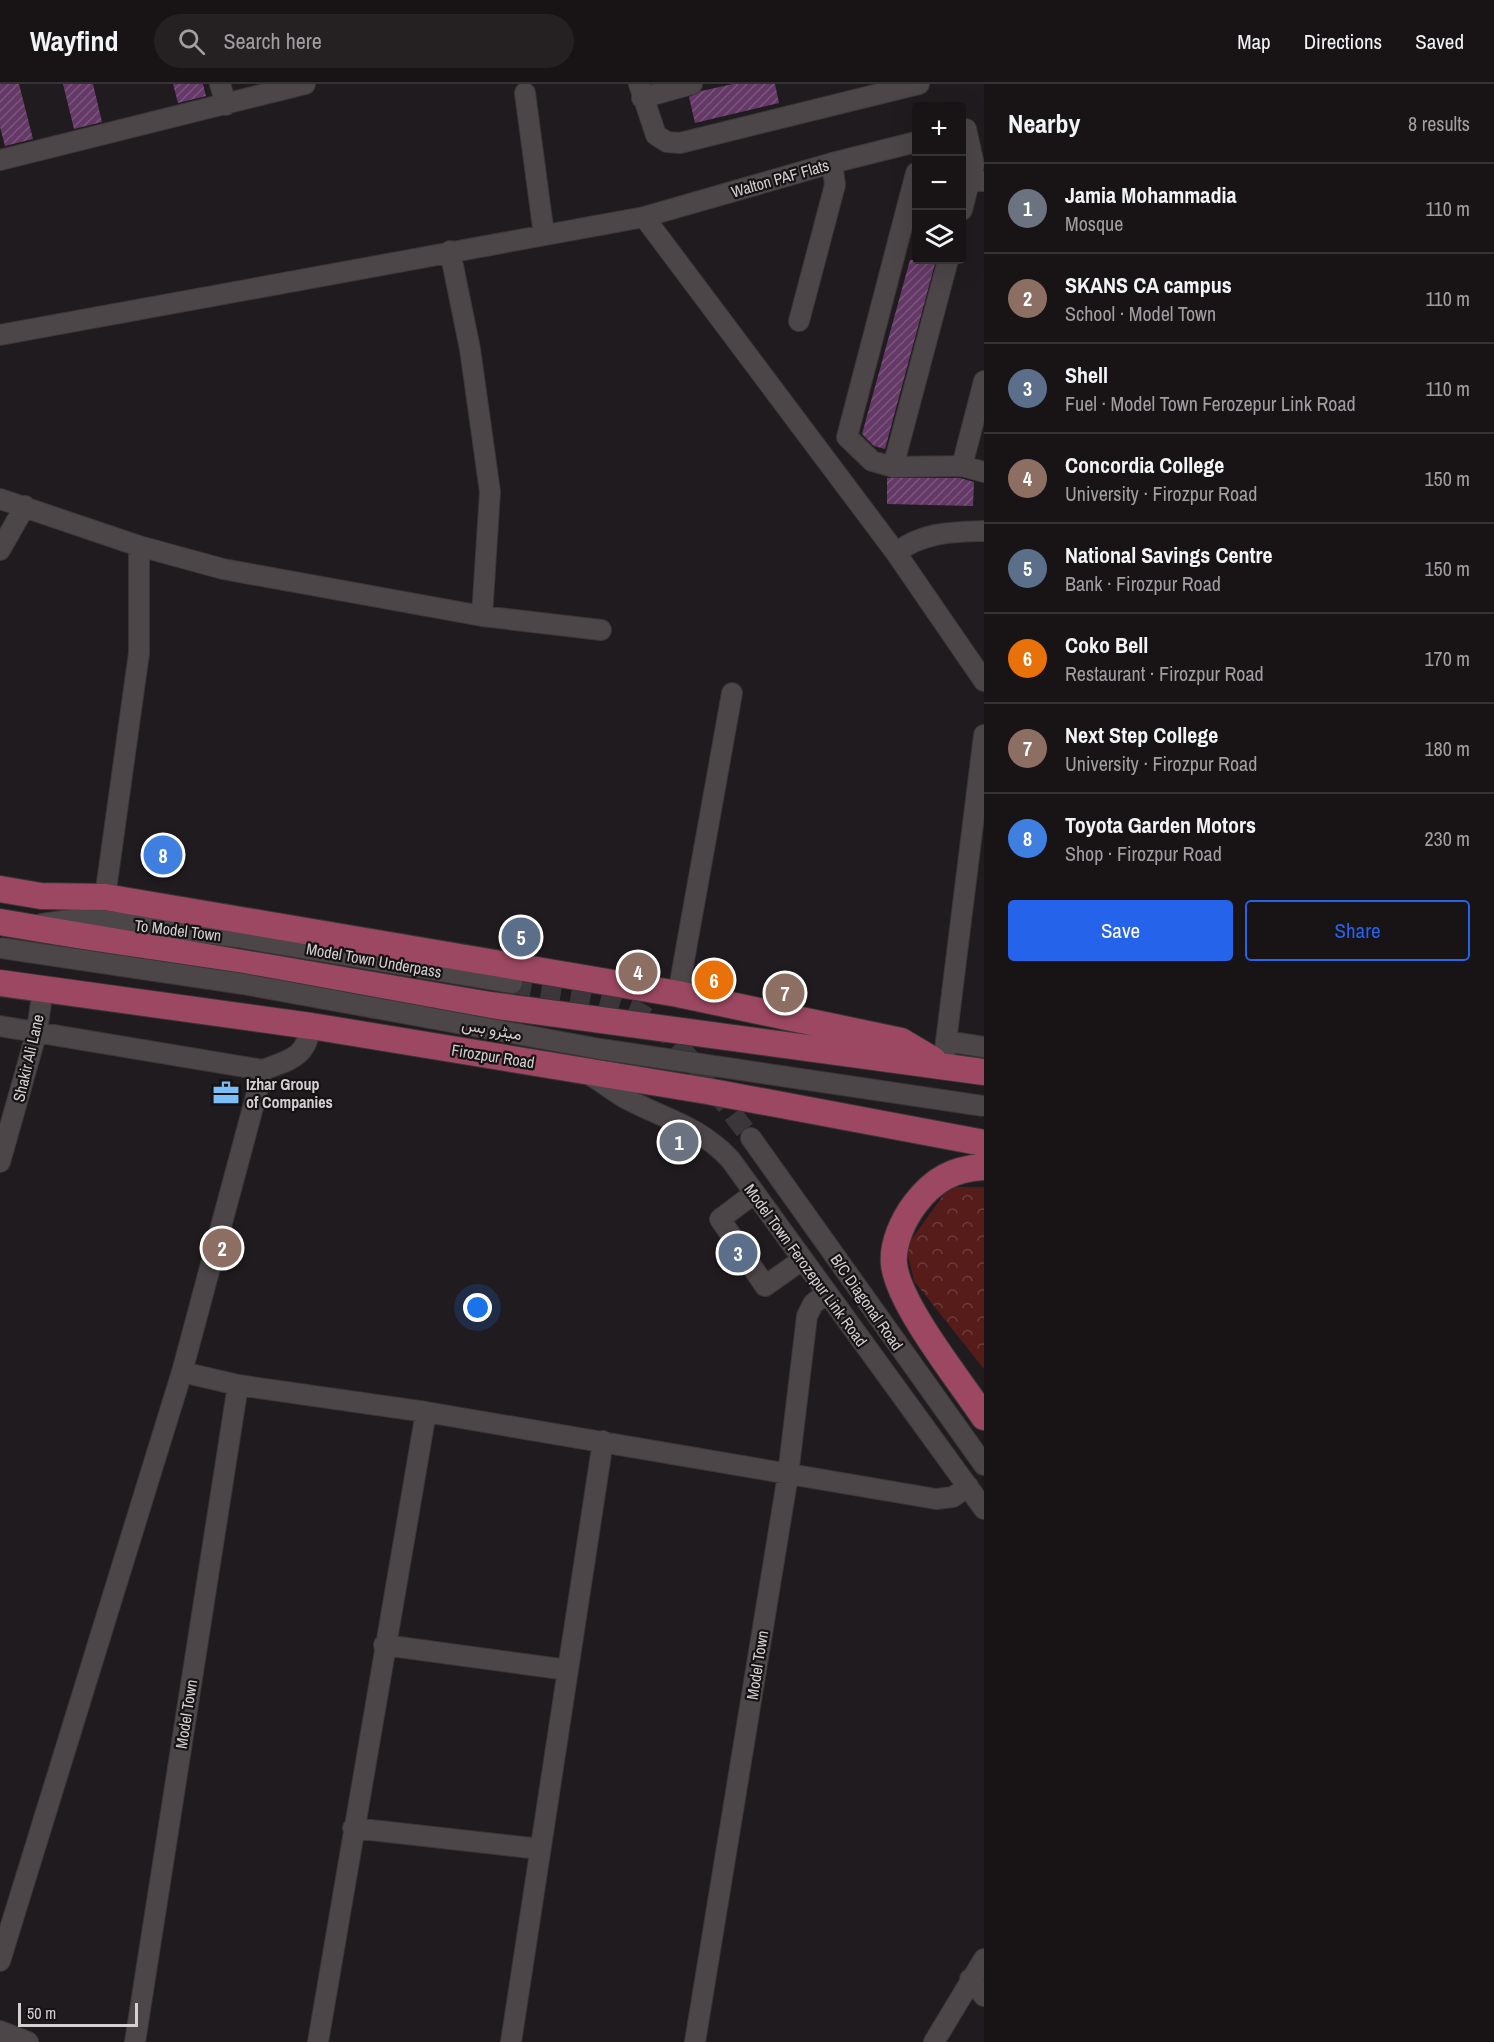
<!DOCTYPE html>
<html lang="en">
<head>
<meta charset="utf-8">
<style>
  body { margin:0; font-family:"Archivo Narrow",Vazirmatn,sans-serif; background:#252123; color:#f1f3f6 }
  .controls { position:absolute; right:18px; top:18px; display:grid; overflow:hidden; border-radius:6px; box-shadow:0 6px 24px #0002 }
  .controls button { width:54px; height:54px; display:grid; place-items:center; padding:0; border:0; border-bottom:2px solid #363335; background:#181416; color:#f1f3f6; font:30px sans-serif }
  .scale { position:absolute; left:18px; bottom:15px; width:120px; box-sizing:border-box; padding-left:6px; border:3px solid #d4d0d2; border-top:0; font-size:16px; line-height:21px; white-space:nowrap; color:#d4d0d2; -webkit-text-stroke:4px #171214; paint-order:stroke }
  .you { position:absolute; left:478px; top:1224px; width:21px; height:21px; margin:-15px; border:4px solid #fff; border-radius:50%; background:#1a73e8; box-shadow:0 0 0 9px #1a73e833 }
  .badge { display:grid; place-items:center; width:39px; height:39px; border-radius:50%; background:#2563eb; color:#fff; font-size:20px; font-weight:700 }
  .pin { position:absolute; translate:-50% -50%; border:3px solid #fff; box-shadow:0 2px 6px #0006 }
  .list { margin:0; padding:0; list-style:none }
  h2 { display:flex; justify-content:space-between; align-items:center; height:78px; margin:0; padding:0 24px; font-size:26px }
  h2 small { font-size:20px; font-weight:400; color:#9f9ea1 }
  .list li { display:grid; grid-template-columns:39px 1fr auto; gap:18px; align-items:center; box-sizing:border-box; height:90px; padding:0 24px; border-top:2px solid #363335 }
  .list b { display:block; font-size:22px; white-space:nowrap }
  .list p { margin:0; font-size:20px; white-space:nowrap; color:#9f9ea1 }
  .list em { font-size:20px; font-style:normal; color:#9f9ea1 }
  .actions { display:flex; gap:12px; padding:18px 24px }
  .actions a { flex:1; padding:14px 0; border:2px solid #2563eb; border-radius:6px; text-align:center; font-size:21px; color:#2563eb }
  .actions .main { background:#2563eb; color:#fff }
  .icon { flex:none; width:33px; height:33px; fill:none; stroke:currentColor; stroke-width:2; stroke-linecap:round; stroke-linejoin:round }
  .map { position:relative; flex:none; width:984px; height:1958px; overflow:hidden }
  header { display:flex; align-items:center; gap:36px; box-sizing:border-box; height:84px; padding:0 30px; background:#181416; border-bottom:2px solid #363335 }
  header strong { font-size:28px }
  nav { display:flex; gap:33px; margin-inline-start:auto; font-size:21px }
  .search { width:420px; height:54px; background:#252123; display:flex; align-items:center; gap:15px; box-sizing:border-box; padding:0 21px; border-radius:33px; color:#9f9ea1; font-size:22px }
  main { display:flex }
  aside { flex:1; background:#181416 }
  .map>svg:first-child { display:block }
</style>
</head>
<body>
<header>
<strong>Wayfind</strong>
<div class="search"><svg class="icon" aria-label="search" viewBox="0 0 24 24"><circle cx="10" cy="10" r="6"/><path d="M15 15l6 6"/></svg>Search here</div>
<nav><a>Map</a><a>Directions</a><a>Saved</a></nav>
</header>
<main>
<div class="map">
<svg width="984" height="1958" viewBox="0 0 984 1958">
  <defs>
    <pattern id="park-crowns" width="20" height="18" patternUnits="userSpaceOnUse" patternTransform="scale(1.5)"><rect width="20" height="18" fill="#551c1a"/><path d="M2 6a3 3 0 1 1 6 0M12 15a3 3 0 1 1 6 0" fill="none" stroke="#6d3c3a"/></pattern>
    <pattern id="building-hatch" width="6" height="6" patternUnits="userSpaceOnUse" patternTransform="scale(1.5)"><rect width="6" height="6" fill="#653967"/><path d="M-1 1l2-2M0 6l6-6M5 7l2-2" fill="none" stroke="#7a557c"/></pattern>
  </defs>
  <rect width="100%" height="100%" fill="#201b1e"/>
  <path fill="url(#park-crowns)" d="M949,1103h35v182l-70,-88 -8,-34z"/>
  <path fill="url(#building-hatch)" d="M0,0h19l14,55 -28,7 -5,-19z
    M63,0h30l9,38 -28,7z
    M173,0h30l3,12 -28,7z
    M733,0h42l4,19 -84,20 -6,-26 12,-6z
    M910,176h26l-51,189 -11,-3 -12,-12z
    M887,394h73l14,4 -1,24 -86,-2z"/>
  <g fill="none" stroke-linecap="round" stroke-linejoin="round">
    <path stroke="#3b3639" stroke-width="20" stroke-dasharray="20 10" stroke-linecap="butt" d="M512,899c40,8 88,10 126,29 38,19 85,91 113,126"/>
    <g stroke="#3a3638" stroke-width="22">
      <path id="minor" d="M220,0l6,21
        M639,0l17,51 11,7 13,1 239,-59
        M525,9l19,142
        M642,14l50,-14
        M966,45l8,36 -4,14 14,2
        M0,76l305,-76
        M916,89l-69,264 25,24 21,6 69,-1 22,6
        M962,93l8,2 -8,31
        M644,133l252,336 88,128
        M450,167l20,98 20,143 -8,124
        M799,237l36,-136 -3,-22
        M0,251l644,-118 188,-54 84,-21
        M962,382l22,-85
        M893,383l55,-207
        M0,415l139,47 84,23 259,47 119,14
        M0,466l25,-44
        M896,469c26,-21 56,-21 88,-22
        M105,813l34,-244v-107
        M42,840l41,-6 154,19 275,46
        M678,910l54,-301
        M0,942l263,44c28,-11 42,-11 48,-44
        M946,957l38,6
        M943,982l41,-331
        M590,991c12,7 23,16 35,23 39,21 73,27 105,61l254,350
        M751,1054l233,327
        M0,1078l37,-131 6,-43
        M755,1109l-35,26 45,67 37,-26
        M182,1288l56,13 188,27 510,87 17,-2 15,-11
        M384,1561l184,25
        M353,1744l187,21
        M0,1877l182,-589 81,-302
        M970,1895l14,17
        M0,1947l28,11
        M135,1958l103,-657
        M318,1958l108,-630
        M511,1958l92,-601
        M695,1958l93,-567 19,-159 6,-12 13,-11
        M934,1958l50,-83"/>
    </g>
    <g stroke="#3a3638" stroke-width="28">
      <path id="major" d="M0,805l41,7 64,1 573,97 223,47 32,19
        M0,838l490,83 494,67
        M0,899l311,43 396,65 277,52
        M984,1083c-31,2 -50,12 -69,37 -12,16 -23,40 -21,60 4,40 66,117 90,153"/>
    </g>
    <use href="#minor" stroke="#4d4649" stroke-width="20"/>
    <use href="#major" stroke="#9d4862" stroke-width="26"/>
    <g stroke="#3a3638" stroke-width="22" stroke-linecap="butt">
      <path id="minor-bridge" d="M0,864l243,36 357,65 384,57"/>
    </g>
    <use href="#minor-bridge" stroke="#4d4649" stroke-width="20"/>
  </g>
  <defs>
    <g id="office-bare" transform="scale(2.07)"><path d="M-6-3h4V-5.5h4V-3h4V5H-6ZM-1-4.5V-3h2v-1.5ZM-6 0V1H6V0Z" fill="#7bbef8" stroke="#171214" stroke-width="2.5" paint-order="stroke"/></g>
  </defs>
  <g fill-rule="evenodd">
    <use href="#office-bare" x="226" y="1009"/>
  </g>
  <g text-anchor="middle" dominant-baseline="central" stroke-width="4.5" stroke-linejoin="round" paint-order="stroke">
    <g font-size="16" fill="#d4d0d2" stroke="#171214">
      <text transform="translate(780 94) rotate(-16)">Walton PAF Flats</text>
      <text transform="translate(178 846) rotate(7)">To Model Town</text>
      <text transform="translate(374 876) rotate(10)">Model Town Underpass</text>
      <text transform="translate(492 945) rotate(10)">میٹرو بس</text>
      <text transform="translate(493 972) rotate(9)">Firozpur Road</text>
      <text transform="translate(28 974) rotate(-77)">Shakir Ali Lane</text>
      <text transform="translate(806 1181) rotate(54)">Model Town Ferozepur Link Road</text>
      <text transform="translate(867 1218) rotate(55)">B/C Diagonal Road</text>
      <text transform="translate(757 1581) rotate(-81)">Model Town</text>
      <text transform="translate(186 1630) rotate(-81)">Model Town</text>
    </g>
    <g font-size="16" font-weight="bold" fill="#d4d0d2" stroke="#171214" text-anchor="start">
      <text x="246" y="1000">Izhar Group<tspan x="246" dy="18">of Companies</tspan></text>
    </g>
  </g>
</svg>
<div class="controls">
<button>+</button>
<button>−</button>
<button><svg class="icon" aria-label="layers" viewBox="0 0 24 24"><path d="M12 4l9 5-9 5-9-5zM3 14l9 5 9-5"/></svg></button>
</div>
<div class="scale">50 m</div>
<div class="you"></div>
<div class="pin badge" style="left:679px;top:1058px;background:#6b7280">1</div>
<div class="pin badge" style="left:222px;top:1164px;background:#8d6e63">2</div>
<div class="pin badge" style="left:738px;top:1169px;background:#5c6f8a">3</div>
<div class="pin badge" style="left:638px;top:888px;background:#8d6e63">4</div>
<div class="pin badge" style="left:521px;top:853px;background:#5c6f8a">5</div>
<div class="pin badge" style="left:714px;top:896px;background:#e8710a">6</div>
<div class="pin badge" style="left:785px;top:909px;background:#8d6e63">7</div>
<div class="pin badge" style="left:163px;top:771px;background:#3f7fe0">8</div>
</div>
<aside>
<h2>Nearby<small>8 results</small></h2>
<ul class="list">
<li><span class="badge" style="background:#6b7280">1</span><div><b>Jamia Mohammadia</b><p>Mosque</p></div><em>110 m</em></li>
<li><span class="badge" style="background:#8d6e63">2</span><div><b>SKANS CA campus</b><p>School · Model Town</p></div><em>110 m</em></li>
<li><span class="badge" style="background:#5c6f8a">3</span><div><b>Shell</b><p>Fuel · Model Town Ferozepur Link Road</p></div><em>110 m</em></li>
<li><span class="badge" style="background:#8d6e63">4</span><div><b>Concordia College</b><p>University · Firozpur Road</p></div><em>150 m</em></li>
<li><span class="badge" style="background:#5c6f8a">5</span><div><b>National Savings Centre</b><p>Bank · Firozpur Road</p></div><em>150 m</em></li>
<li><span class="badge" style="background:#e8710a">6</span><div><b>Coko Bell</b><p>Restaurant · Firozpur Road</p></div><em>170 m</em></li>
<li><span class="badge" style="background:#8d6e63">7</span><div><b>Next Step College</b><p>University · Firozpur Road</p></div><em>180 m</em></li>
<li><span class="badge" style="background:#3f7fe0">8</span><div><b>Toyota Garden Motors</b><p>Shop · Firozpur Road</p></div><em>230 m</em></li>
</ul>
<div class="actions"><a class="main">Save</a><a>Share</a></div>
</aside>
</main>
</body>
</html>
